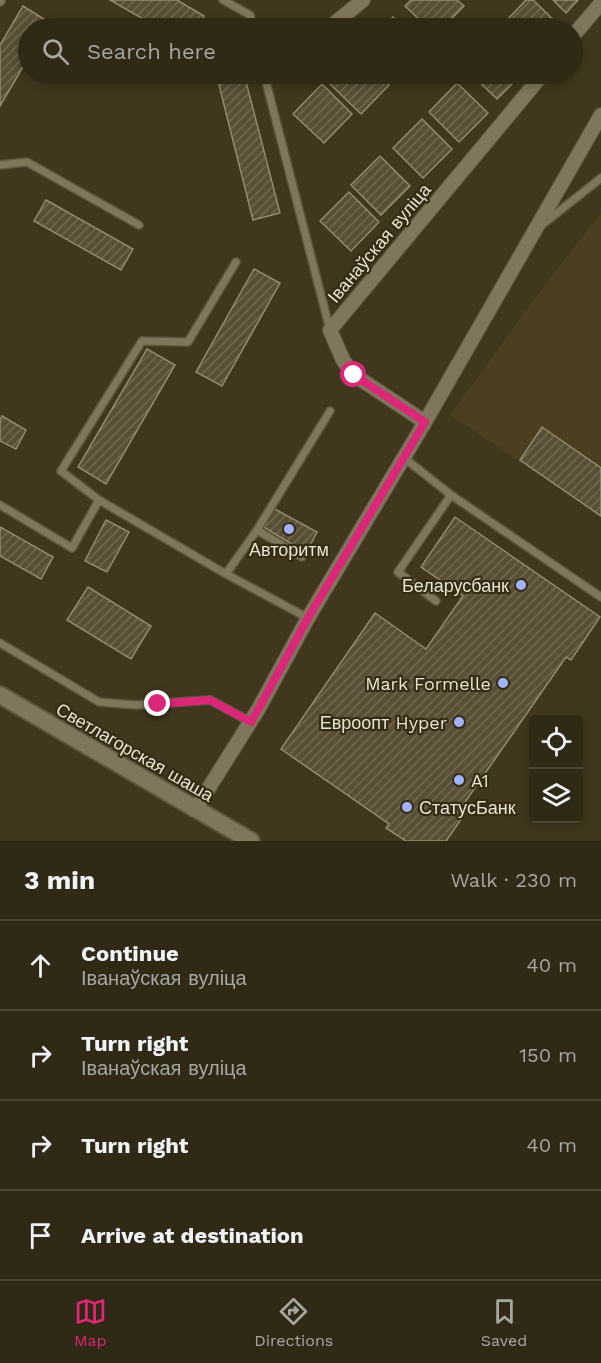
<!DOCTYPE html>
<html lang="en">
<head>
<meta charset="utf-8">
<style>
  body { margin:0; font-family:"Work Sans",sans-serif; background:#38311f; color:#f1f3f6 }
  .controls { position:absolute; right:18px; bottom:18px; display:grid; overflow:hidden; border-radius:6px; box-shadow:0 3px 9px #0003 }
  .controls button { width:54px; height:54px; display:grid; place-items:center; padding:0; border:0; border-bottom:2px solid #4b4535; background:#302916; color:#f1f3f6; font:30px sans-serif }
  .stop { position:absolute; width:18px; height:18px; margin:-14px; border:4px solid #db2777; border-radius:50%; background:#fff }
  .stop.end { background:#db2777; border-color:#fff; box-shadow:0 2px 6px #0008 }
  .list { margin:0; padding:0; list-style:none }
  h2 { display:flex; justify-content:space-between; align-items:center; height:78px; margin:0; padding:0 24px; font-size:26px }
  h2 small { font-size:20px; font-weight:400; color:#a8a6a1 }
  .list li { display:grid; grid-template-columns:39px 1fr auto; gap:18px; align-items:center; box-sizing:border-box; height:90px; padding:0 24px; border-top:2px solid #4b4535 }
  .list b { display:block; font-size:22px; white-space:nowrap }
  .list p { margin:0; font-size:20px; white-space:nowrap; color:#a8a6a1 }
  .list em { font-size:20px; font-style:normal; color:#a8a6a1 }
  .icon { flex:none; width:33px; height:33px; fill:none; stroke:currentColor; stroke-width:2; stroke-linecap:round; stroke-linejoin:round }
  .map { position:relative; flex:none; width:601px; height:841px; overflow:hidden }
  .search { position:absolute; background:#302916; box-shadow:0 3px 9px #0003; left:18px; right:18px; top:18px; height:66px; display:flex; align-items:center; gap:15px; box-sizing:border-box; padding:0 21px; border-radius:33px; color:#a8a6a1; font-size:22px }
  .sheet { height:438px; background:#302916 }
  nav { display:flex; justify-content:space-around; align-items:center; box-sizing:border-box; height:84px; border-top:2px solid #4b4535; background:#302916; font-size:16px; color:#a8a6a1 }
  nav a { display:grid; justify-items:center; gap:3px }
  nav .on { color:#db2777 }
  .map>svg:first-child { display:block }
</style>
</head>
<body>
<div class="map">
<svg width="601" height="841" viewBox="0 0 601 841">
  <defs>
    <pattern id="building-hatch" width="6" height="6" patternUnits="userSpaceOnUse" patternTransform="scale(1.5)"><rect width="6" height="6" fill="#584f36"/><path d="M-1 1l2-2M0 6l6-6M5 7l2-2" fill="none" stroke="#706852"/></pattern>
  </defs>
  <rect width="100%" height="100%" fill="#40371e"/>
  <path fill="#4b3f20" d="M601,213v303l-151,-101 99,-136z"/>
  <path fill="url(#building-hatch)" stroke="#948a6f" stroke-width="1.5" d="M110,0h67l27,16 -7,12h-38z
    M411,0h46l7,6 -22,22h-14l-23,-22z
    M526,0h7l27,26 -2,2h-54l-3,-2z
    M553,0h25l-12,13z
    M23,6l27,17 -4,5h-18v30l-28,48v-61z
    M393,17l12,11h-24z
    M231,74h13l36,139 -27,7 -36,-143z
    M341,74h37l11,11 -28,29 -31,-30z
    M471,74h51l-25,25z
    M457,83l31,30 -29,29 -30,-30z
    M322,84l30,30 -28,29 -31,-29z
    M422,119l30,30 -29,29 -30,-30z
    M380,156l30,30 -29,29 -30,-30z
    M349,192l30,30 -28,29 -31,-30z
    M46,200l87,49 -12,21 -87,-49z
    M254,269l26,14 -58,103 -26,-14z
    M147,349l28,16 -69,119 -28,-17z
    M2,416l24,14 -10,19 -16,-8v-21z
    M542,427l59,41v48l-81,-56z
    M273,508l44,24 -11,21 -44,-27z
    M455,517l145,100 -29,43 -5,-3 -103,148 6,3 -23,33h-40l-20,-13 3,-4 -108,-75 94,-136 51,36 37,-53 -42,-29z
    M106,520l23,12 -22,40 -22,-11z
    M0,527l53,30 -12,22 -41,-23z
    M88,587l63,39 -20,33 -64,-39z"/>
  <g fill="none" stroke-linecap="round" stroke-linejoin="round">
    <g stroke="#5c5540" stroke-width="10">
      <path id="service" d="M223,0l27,15 3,13
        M0,2l1,-1
        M264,74l66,256
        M0,165l27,-3 112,63
        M543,224l58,-46
        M403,457l48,38 -53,77 38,29
        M451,495l150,102
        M99,500l-38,-29 81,-130 46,1 48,-80
        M0,505l72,43 27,-48 127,74 82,44
        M257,530l45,27
        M226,574l31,-44 73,-119
        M0,643l99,59 36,3 75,-5 41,22"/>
    </g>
    <g stroke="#5c5540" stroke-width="16">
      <path id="minor" d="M329,28l34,-28
        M572,37l29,-34
        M425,422l-71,-47 -11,-15 -13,-30 213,-256
        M195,810l64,-102 49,-90 117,-196 176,-307"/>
    </g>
    <g stroke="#5c5540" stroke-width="20">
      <path id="secondary" d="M0,695l251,146"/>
    </g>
    <use href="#service" stroke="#80765c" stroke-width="7"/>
    <use href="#minor" stroke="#80765c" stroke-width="14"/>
    <use href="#secondary" stroke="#80765c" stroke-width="16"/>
  </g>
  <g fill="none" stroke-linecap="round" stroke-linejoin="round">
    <path stroke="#db2777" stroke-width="8" d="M158,704l52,-4 41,22 8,-14 49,-90 117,-196 -71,-47"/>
  </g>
  <g fill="#a3b2fd" stroke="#352c14" stroke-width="2">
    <circle cx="289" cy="529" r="6"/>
    <circle cx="521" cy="585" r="6"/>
    <circle cx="503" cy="683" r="6"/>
    <circle cx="459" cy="722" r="6"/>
    <circle cx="459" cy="780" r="6"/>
    <circle cx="407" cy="807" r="6"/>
  </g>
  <g text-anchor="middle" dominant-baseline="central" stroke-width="4.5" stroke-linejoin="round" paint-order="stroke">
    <g font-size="18" fill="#e8e2d4" stroke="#352c14">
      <text transform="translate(379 243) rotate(-50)">Іванаўская вуліца</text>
      <text transform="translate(135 752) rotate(30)">Светлагорская шаша</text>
    </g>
    <g font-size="18" fill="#e8e2d4" stroke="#352c14" text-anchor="end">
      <text x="289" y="549" text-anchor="middle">Авторитм</text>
      <text x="509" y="585">Беларусбанк</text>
      <text x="491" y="683">Mark Formelle</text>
      <text x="447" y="722">Евроопт Hyper</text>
      <text x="471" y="780" text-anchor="start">A1</text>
      <text x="419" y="807" text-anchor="start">СтатусБанк</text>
    </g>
  </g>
</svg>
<div class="controls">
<button><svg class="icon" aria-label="locate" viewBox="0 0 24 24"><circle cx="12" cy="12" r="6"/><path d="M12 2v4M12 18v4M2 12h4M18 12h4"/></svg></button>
<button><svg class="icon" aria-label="layers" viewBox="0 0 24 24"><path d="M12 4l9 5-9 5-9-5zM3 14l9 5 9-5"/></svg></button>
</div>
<div class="stop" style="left:354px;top:375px"></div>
<div class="stop end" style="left:158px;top:704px"></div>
<div class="search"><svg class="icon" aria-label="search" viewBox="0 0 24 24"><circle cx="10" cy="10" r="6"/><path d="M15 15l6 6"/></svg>Search here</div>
</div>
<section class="sheet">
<h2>3 min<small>Walk · 230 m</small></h2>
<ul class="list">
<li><svg class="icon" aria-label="ahead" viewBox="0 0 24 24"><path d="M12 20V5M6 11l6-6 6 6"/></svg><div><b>Continue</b><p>Іванаўская вуліца</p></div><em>40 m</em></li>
<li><svg class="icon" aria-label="right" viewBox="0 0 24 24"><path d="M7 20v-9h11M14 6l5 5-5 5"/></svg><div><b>Turn right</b><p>Іванаўская вуліца</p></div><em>150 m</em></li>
<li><svg class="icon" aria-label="right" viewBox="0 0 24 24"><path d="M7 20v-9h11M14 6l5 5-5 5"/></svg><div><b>Turn right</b></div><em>40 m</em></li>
<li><svg class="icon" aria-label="arrive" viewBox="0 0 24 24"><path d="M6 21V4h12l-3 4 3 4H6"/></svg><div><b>Arrive at destination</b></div></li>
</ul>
</section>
<nav>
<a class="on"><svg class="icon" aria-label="map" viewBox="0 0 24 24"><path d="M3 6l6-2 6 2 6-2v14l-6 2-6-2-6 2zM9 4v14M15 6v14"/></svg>Map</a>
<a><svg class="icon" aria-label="directions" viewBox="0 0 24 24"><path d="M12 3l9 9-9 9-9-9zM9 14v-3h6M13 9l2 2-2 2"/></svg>Directions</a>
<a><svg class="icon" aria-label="saved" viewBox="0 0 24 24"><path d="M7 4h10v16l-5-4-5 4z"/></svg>Saved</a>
</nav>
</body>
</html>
